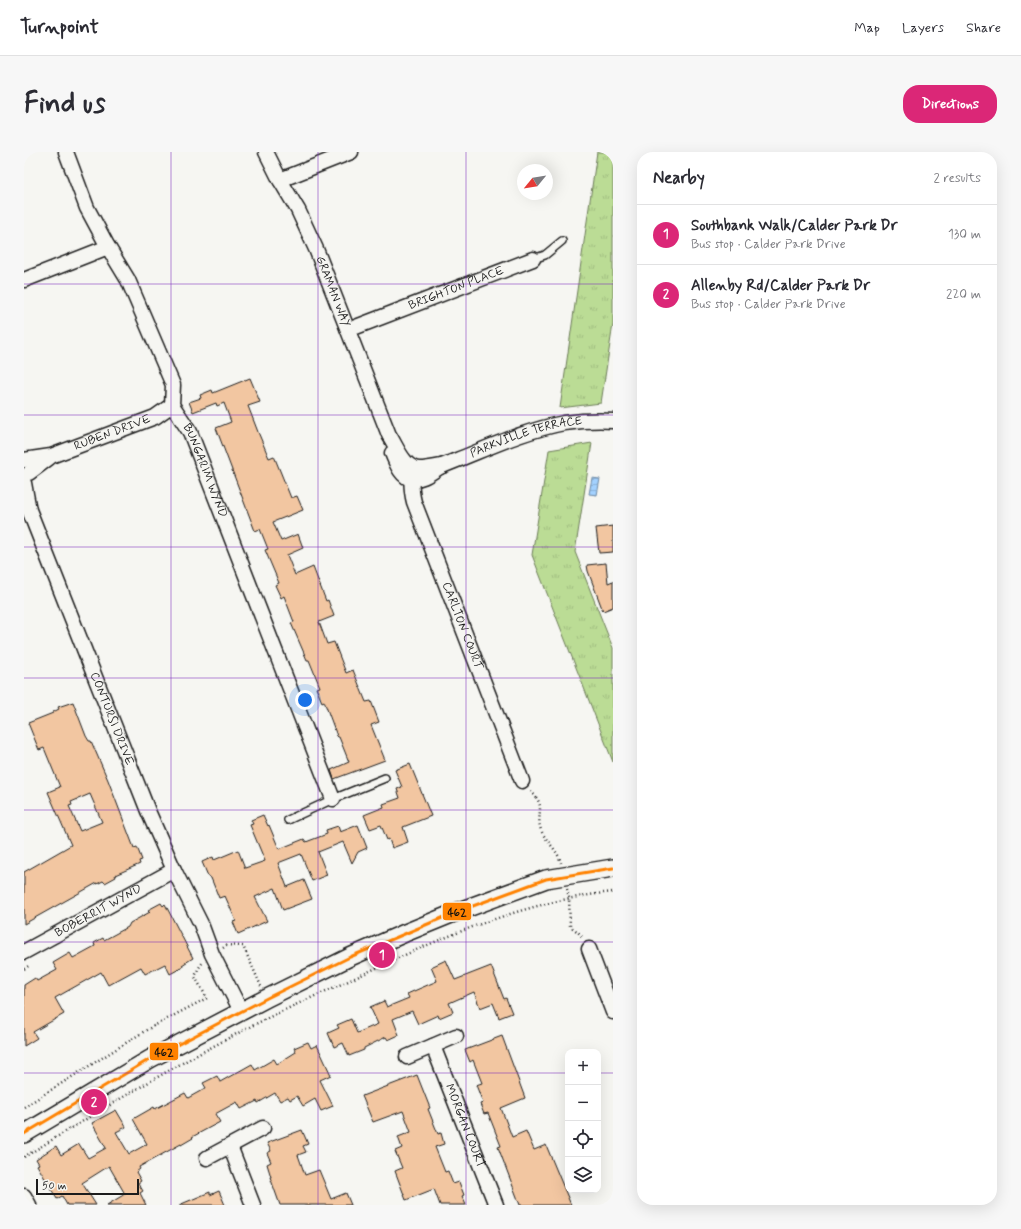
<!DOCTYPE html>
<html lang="en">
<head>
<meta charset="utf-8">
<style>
  body { margin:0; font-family:Mynerve,sans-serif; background:#f7f7f7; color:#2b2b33 }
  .controls { position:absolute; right:12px; bottom:12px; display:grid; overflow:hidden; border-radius:8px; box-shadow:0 4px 16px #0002 }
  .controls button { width:36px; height:36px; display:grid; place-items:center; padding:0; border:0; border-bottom:1px solid #e1e1e2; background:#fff; color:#2b2b33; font:20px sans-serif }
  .compass { position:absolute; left:493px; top:12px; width:36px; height:36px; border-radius:50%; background:#fff; box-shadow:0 4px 16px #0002; rotate:240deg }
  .scale { position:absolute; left:12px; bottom:10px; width:103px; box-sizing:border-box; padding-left:4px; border:2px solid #1c1c1c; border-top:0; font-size:11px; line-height:14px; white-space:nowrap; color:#1c1c1c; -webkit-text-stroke:3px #f6f6f2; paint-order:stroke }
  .you { position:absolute; left:281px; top:548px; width:14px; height:14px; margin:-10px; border:3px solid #fff; border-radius:50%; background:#1a73e8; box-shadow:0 0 0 6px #1a73e833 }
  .badge { display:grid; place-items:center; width:26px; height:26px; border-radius:50%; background:#db2777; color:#fff; font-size:13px; font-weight:700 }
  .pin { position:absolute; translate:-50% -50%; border:2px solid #fff; box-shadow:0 1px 4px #0006 }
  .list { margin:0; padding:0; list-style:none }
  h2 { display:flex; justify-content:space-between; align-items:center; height:52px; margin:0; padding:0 16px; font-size:17px }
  h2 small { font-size:13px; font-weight:400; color:#7c7c81 }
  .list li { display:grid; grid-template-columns:26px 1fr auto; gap:12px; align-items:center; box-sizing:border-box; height:60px; padding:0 16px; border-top:1px solid #e1e1e2 }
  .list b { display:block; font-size:15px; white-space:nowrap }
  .list p { margin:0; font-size:13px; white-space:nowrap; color:#7c7c81 }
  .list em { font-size:13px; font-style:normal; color:#7c7c81 }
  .icon { flex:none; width:22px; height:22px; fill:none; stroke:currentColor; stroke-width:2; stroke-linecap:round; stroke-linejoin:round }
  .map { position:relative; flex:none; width:589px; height:1053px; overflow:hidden; border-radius:16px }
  header { display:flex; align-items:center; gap:24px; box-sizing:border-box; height:56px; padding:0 20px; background:#fff; border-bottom:1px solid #e1e1e2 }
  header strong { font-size:19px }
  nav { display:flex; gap:22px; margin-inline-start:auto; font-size:14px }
  .intro { display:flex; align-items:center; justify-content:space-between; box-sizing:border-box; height:96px; padding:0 24px }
  h1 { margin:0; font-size:28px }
  .button { padding:10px 18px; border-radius:16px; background:#db2777; color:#fff; font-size:14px; font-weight:700 }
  main { display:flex; gap:24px; padding:0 24px }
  aside { flex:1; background:#fff; border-radius:16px; box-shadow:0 4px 16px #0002 }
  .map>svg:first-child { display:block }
</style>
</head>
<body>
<header>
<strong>Turnpoint</strong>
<nav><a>Map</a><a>Layers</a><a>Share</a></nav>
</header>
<div class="intro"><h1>Find us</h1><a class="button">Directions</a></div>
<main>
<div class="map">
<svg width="589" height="1053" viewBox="0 0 589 1053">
  <defs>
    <pattern id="grass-tufts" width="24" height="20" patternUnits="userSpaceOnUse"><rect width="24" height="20" fill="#bbdc95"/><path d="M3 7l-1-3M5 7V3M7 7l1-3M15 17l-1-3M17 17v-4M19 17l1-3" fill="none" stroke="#a0bc80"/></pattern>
    <pattern id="water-rules" width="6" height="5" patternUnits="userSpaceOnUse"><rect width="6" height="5" fill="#a3d1fe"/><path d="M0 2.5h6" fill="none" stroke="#8cb3d9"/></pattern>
  </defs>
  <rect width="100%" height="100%" fill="#f6f6f2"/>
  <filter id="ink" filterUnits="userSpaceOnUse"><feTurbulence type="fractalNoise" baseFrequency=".025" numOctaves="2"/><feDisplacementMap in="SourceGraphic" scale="8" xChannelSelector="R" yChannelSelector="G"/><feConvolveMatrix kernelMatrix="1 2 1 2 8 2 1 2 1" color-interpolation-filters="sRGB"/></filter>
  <g filter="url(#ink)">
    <path fill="url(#grass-tufts)" stroke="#6c7c58" d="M573,0h16v172l-12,79 -41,5z
      M568,291l-17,109 38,96v114l-81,-207 17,-105z"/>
    <path fill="url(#water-rules)" stroke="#6d89a4" d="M568,326l8,1 -3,16 -8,-1z"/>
    <path fill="#f2c6a1" stroke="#1c1c1c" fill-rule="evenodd" d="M226,226l10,24 -12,4 10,26 11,26 5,-2 17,42 6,-2 6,14 -30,12 8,19 17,-7 5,14 -16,7 8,20 18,-8 13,34 2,-1 6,16 -15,6 8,22 7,-2 12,31 7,-3 13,32 5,-1 8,21 -8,3 14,35 -51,19 -3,-9 18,-8 -10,-25h-1l-1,-1 -13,-35 -2,1 -6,-14 4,-1 -11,-27h-2l-16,-37 3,-1 -10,-26 -3,2 -6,-13 4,-2 -14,-33 3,-1 -8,-20 -5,2 -39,-103 15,-6 -7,-19 -7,3 -1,-3 -23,9 -4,-10 12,-4 -1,-3 12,-5 1,3z
      M589,374v26l-14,1 -3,-25z
      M582,411l2,20 5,-2v26l-10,4 -15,-40 -1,-6z
      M49,550l13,34 3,5h2l17,39 26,68 3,-1 5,13 -3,1 1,3 -25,11 1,2 -11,6 -2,-2 -6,3v-1l-73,41v-52l47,-27 -23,-53 12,-5 -16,-39 -5,2 -11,-27 25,-10v-1l6,-3 -1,-2zM66,642l12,28 -22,9 -11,-25 3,-1 -1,-3z
      M386,612l21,52 -28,11 5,15 -16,6 -3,-9 -2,1 -6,-15 -11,4 -6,-14 20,-8 -1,-3 17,-6 -3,-9 5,-2 -7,-17z
      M239,663l5,11 1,-1 10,24 25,-10 2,3 21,-8 -1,-4 12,-4 2,6 18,-7 9,23 -9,4 -6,11 -9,-21 -25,10 9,23 -15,6 -11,-27 -23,9 9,24 17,-7 8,19 -29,11 -8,-22 -20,9 12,24 -29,13 -5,-12 3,-1 -11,-25 -6,2 -8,-20 -3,-2 -6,-14 11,-5 1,3 24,-10 7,18 20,-7 -15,-36 3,-1 -2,-4z
      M137,751l2,3 2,-2 28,54 -11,7 1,2 -13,7 -5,-10 -20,10 -4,-7 -33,18 -7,-13 -46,26 9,16 -31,18 4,6 -13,8v-61l11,-7 2,3 20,-11 -4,-7 17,-10 3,5 22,-12 -1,-3 9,-5 1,2 24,-13 2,-4 20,-11 -2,-2z
      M422,808l9,20 36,-14 13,33 2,-1 6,15 -13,5 -6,-15 -13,5 -6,-16 -25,11 4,9 -14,6 -1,-3 -20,9 -6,-13 -19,8 6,16 -11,5 -2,-3 -22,11v2l-15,6 -6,-13 -9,4 -6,-14 11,-5 -2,-3 14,-6 6,14 21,-9 -8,-17 14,-6 3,6 22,-9 -2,-4 30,-13 -6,-14z
      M478,884l23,62 -24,10 11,29 14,-6 8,19 12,-5 25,60h-51l-22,-58 3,-1 -13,-33 -4,1 -4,-10 3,-1 -7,-18 6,-2 -9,-23 -3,2 -5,-12z
      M284,890l3,6 6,-3 14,30 -11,5 13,26 -12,5 -6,-12 -12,7 -6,-10 -7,4 -2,-3 -8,4 -5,-8 -17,10 -1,-2 -16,8 -4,-7 -22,12 5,8 -28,15 1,1 -12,7v-1l-42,23 1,2 -4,3 5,9 -3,2 5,8 -3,2 6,12h-39l18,-11 -16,-28 -27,17 14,22h-29l-5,-9 -5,3 -20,-34 2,-1 -3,-5 20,-13 5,9 18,-11 9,14 18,-10 -14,-25 24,-13 10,17 -10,5 13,22 18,-10 -14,-25 21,-12 1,2 30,-16 3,5 18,-10 -3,-5 14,-7 3,6 32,-18 3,6 19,-11 3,5 19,-12 -2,-4z
      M393,923l13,33 -2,1 10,25 3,-1 3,11 -9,3 10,25 3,-1 5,13 6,-2 5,13 -2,1 4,9h-26l-6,-16 -28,11 -11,-29 7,-3 -7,-17 7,-3 -4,-11 13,-5 -8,-21 -30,11 -11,-26z
      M278,978l6,14 -5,2 3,6 -8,3 7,20 14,-5 12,29 15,-6 5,12h-71l-10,-28h1l-4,-13 4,-2 -4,-9 4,-2 -4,-8z
      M195,1039l6,14h-46l31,-13v3z"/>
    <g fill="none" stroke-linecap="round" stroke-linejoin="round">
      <g stroke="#1c1c1c" stroke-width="10">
        <path id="service" d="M509,107l12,-4 17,-14
          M264,668l45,-21 52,-21"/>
      </g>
      <g stroke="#1c1c1c" stroke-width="17">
        <g id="minor">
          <path id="s1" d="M42,0l21,56 21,39 20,33 45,105 -1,20 18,27 143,367"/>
          <path id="s2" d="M242,0l14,28 18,30 18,39 73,186c8,12 15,34 31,34 7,0 15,-2 22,-3"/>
          <path d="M256,28l71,-28"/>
          <path d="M0,128l84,-33"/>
          <path id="s3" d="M324,178l185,-71"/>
          <path id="s4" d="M368,301c4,9 9,25 20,26 12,1 20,-8 30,-13 5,-2 10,-4 15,-6 35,-14 70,-30 107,-37 16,-2 33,-3 49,-2"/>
          <path id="s5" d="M0,308l27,-4 104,-39 17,-12"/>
          <path id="s6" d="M388,316c-1,11 -1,23 2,34l108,279"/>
          <path d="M5,321l20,-15"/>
          <path id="s7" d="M0,331l5,27 119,301 26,59 27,54 11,30 29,57"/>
          <path d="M565,797l24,63"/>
          <path id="s8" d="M0,800l150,-82"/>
          <path id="s9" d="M409,894l63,159"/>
          <path d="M383,905l49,-21"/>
          <path d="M206,994l23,59"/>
          <path d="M183,1006l56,-30"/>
          <path d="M0,1044l5,9"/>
        </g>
      </g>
      <g stroke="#1c1c1c" stroke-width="20">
        <path id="tertiary" d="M0,982l126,-75 117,-61 83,-41 55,-24 49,-20 92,-34 67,-11"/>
      </g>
      <path stroke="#1c1c1c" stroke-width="2.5" stroke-dasharray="1 3" stroke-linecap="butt" d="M507,639c4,5 9,10 9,17 0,7 -2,14 1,22 5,12 17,20 20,33
        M543,737l2,9 1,28 8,6 5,6
        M199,796l4,-3 16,1 18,40
        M0,817l6,-4
        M0,955l124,-78 59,-31 -12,-21 3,-8 5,-7
        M0,1005c67,-41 134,-82 203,-118 42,-23 86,-42 130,-62 81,-38 166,-76 256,-85"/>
      <use href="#service" stroke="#f6f6f2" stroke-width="7"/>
      <use href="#minor" stroke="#f6f6f2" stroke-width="14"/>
      <use href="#tertiary" stroke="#f6f6f2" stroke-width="17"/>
      <g stroke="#f6f6f2" stroke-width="6">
        <path id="bus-1" d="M0,982l126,-75 117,-61 83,-41 104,-44 92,-34 67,-11"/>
      </g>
      <use href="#bus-1" stroke="#ff8200" stroke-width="3"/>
    </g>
  </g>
  <path fill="none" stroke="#7b2cbf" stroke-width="1" stroke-opacity="0.55" d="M147,0v1053M294,0v1053M442,0v1053M0,132h589M0,263h589M0,395h589M0,526h589M0,658h589M0,790h589M0,921h544M574,921h15"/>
  <g text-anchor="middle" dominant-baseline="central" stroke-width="3" stroke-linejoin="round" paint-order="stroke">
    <g font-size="12" fill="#1c1c1c" stroke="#f6f6f2">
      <text stroke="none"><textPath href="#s3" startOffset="116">BRIGHTON PLACE</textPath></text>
      <text stroke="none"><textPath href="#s2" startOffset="155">GRAMAN WAY</textPath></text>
      <text stroke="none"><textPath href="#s5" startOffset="93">RUBEN DRIVE</textPath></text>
      <text stroke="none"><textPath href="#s4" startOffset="157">PARKVILLE TERRACE</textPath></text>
      <text stroke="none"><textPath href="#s1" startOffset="351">BUNGARIM WYND</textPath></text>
      <text stroke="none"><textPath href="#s6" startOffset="167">CARLTON COURT</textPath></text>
      <text stroke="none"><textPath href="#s7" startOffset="252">CONTURSI DRIVE</textPath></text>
      <text stroke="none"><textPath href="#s8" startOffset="85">BOBERRIT WYND</textPath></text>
      <text stroke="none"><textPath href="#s9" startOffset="86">MORGAN COURT</textPath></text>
    </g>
  </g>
  <g stroke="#f6f6f2" stroke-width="1.5">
    <rect x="418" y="750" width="30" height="19" rx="4" fill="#ff8200"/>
    <rect x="125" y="890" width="30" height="19" rx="4" fill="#ff8200"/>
  </g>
  <g font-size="11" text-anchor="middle" font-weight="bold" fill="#111">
    <text x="433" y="764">462</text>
    <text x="140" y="904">462</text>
  </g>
</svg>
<div class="controls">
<button>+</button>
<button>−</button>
<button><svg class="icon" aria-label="locate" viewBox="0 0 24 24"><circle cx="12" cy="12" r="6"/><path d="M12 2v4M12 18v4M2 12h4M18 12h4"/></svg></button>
<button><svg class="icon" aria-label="layers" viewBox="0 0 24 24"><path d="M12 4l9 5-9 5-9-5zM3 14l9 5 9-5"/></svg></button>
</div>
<svg class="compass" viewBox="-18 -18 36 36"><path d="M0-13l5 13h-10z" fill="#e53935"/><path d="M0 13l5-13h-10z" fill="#7c7c81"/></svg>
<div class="scale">50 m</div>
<div class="you"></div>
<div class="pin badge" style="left:358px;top:803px">1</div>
<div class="pin badge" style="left:70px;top:950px">2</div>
</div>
<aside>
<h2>Nearby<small>2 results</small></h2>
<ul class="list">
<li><span class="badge">1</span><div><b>Southbank Walk/Calder Park Dr</b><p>Bus stop · Calder Park Drive</p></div><em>130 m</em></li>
<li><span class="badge">2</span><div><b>Allenby Rd/Calder Park Dr</b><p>Bus stop · Calder Park Drive</p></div><em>220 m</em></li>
</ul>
</aside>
</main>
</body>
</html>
